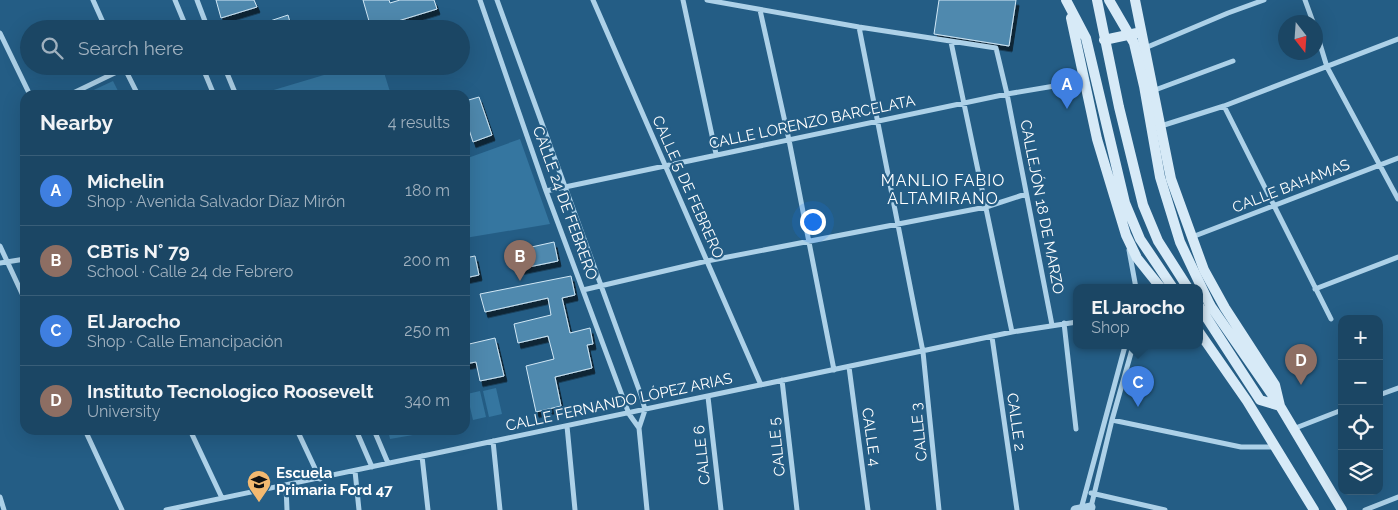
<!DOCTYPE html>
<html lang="en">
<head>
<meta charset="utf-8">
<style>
  body { margin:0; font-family:Raleway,sans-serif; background:#28506d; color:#f1f3f6 }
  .controls { position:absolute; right:15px; bottom:15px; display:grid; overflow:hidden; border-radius:10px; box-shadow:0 5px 20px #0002 }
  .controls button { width:45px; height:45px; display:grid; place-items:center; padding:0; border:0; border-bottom:1px solid #395e78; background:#1b4664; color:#f1f3f6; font:25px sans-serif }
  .compass { position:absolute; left:1278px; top:15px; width:45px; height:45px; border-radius:50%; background:#1b4664; box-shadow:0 5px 20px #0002; rotate:163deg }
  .you { position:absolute; left:812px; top:221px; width:18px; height:18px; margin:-12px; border:4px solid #fff; border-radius:50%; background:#1a73e8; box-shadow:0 0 0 8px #1a73e833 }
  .badge { display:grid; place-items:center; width:32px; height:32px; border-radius:50%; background:#f3b970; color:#fff; font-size:16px; font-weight:700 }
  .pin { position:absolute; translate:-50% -41px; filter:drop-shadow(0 1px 2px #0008) }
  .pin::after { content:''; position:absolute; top:26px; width:18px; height:15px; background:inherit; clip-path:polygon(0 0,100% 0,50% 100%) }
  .popup { position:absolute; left:1073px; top:284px; width:130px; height:65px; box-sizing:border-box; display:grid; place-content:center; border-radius:10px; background:#1b4664; filter:drop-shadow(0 1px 4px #0005); font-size:16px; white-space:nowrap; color:#a0b1bf }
  .popup b { font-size:19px; color:#f1f3f6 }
  .popup::after { content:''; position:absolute; left:50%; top:100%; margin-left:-10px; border:10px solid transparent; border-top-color:#1b4664 }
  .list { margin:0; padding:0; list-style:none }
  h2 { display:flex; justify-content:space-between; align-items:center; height:65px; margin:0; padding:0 20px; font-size:21px }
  h2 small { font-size:16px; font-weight:400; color:#a0b1bf }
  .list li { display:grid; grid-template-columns:32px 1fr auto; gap:15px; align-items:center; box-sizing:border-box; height:70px; padding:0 20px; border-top:1px solid #395e78 }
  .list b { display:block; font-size:19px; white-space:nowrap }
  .list p { margin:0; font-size:16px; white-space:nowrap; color:#a0b1bf }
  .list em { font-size:16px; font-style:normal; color:#a0b1bf }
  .icon { flex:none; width:28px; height:28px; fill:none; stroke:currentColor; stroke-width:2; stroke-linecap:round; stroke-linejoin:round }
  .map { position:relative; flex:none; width:1398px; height:510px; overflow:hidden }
  .search { position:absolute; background:#1b4664; box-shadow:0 5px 20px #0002; left:20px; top:20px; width:450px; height:55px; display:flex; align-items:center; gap:12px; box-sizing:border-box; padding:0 18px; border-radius:28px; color:#a0b1bf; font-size:19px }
  .panel { position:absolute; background:#1b4664; box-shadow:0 5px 20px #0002; left:20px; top:90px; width:450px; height:345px; border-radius:15px }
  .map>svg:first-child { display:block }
</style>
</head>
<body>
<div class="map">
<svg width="1398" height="510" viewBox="0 0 1398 510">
  <defs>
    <filter id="shadow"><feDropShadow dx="3" dy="5.5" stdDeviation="0" flood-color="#0009"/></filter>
  </defs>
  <rect width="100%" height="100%" fill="#245d85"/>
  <path fill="#3576a0" d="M354,66h28l9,29h-123l-1,-3z
    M113,81l7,14h-37z
    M520,139l30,85 -85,14v-79z
    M496,388l6,26 -13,3 -6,-26z
    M480,391l6,26 -13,3 -6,-26z
    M388,430h24l1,5 -23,4z"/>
  <path fill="#5089ae" stroke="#d1e8f6" filter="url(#shadow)" d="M216,0h38l3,7 -36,11z
    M363,0h26l1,3 10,-3h34l3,9 -65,20h-22v-2l19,-6z
    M939,0h77l-7,46 -75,-12z
    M288,15l4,14h-40v-2z
    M479,97l13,38 -19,7 -8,-25v-16z
    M554,242l4,19 -44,9 -5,-18z
    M475,256l4,19 -14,3v-20z
    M571,276l4,19 -13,3 8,35 20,-5 3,16 -6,1 5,23 -37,9 6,29 -25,6 -10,-46 28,-7 -6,-23 -30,7 -4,-19 37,-9 -3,-17 -63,14 -5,-18z
    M495,338l9,38 -24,5 -4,-19 -11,2v-19z"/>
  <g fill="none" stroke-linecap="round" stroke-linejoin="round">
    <path stroke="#add1e8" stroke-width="5" d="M93,0l13,29
      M175,0l12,29
      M197,0l11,29
      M480,0l66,191 83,223 10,14
      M497,0l145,398 3,12 -6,18 8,82
      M593,0l168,385
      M683,0l33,154
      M707,0l152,27 137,21 11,46 45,231
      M1305,0l8,22
      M760,10l29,130 45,230
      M859,27l64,325 16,158
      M1316,31l11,36 71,132
      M0,33l30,62
      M951,42l61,290
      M1145,48l83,-35 36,-13
      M202,66l12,29
      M224,66l12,29
      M124,67l14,28
      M1155,90l78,-29
      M69,95l56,-27
      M1224,106l107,213
      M1161,126l63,-20 174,-67
      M546,191l461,-97 77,-13
      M1192,237l206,-79
      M0,246l25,54
      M1129,250l7,38
      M0,263l25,-4
      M1315,289l83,-32
      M583,290l124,-29 279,-54 40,-13
      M1064,323l12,106
      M992,337l25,173
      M849,367l19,143
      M782,380l15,130
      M1379,395l19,-7
      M708,397l13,113
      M1112,420l129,27h33
      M567,426l8,84
      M1293,429l49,-19
      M85,430l37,80
      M190,430l32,68
      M297,430l23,49
      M356,430l16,37
      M374,430l14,33
      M493,441l7,69
      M422,456l6,54
      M355,471l4,39
      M286,486l1,24
      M1091,493l74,17
      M0,497l4,13
      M1091,507l21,-87 21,-74
      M1081,509l44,-163
      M166,510l846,-178 65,-10
      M1365,510l33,-13"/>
    <path stroke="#add1e8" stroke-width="9" d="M1075,510l16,-3 -1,3"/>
    <path stroke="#d7eaf7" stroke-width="10" d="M1066,0l20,38 39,165 15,36 33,49
      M1097,0l22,107 24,98 15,36 30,47
      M1135,0l36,179 33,91 21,38 50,77 5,21
      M1071,18l26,121 29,96 11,23 24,30
      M1104,40l33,-7
      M1210,305l70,101 62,104
      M1199,306l61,94 20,6
      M1199,332l48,69 67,109"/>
    <path stroke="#d7eaf7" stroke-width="10" d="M1109,0l25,43 10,43 16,91 20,65 30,63"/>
  </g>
  <defs>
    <g id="school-pin" transform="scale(1.25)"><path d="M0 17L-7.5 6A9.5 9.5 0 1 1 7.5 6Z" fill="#f3b970" stroke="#245d85"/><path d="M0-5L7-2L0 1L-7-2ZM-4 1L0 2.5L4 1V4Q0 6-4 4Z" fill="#111"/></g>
  </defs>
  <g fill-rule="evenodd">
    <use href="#school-pin" x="259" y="482"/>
  </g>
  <g text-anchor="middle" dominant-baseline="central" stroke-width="4.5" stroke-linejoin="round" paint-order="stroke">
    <g font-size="15" fill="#fff" stroke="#245d85">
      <text transform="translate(812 122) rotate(-12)">CALLE LORENZO BARCELATA</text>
      <text transform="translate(1291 186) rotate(-21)">CALLE BAHAMAS</text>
      <text transform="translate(688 187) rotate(66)">CALLE 5 DE FEBRERO</text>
      <text transform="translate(565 203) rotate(70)">CALLE 24 DE FEBRERO</text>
      <text transform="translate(1042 207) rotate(79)">CALLEJÓN 18 DE MARZO</text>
      <text transform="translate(619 402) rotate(-12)">CALLE FERNANDO LÓPEZ ARIAS</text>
      <text transform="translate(1016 422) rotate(82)">CALLE 2</text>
      <text transform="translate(919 432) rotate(-96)">CALLE 3</text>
      <text transform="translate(871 437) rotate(82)">CALLE 4</text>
      <text transform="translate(777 447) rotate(-96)">CALLE 5</text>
      <text transform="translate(702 455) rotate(-96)">CALLE 6</text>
    </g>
    <g font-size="15" font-weight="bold" fill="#fff" stroke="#245d85" text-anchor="start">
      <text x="276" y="473">Escuela<tspan x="276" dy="17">Primaria Ford 47</tspan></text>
    </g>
    <g font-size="16" letter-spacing="1" fill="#fff" stroke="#245d85">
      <text x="943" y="180">MANLIO FABIO<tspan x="943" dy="18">ALTAMIRANO</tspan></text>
    </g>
  </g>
</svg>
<div class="controls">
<button>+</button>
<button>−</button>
<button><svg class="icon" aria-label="locate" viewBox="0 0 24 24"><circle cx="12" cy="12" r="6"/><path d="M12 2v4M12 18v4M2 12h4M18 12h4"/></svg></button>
<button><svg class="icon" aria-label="layers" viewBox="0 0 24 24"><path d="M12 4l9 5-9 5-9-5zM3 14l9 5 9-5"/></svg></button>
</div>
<svg class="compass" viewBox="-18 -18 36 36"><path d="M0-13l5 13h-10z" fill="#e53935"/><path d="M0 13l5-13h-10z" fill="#a0b1bf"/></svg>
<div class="you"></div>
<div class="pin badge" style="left:1067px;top:109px;background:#3f7fe0">A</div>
<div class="pin badge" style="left:520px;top:281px;background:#8d6e63">B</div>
<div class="pin badge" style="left:1138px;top:407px;background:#3f7fe0">C</div>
<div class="popup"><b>El Jarocho</b>Shop</div>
<div class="pin badge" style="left:1301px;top:385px;background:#8d6e63">D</div>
<div class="search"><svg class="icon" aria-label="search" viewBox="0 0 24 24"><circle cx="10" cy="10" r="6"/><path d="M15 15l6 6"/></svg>Search here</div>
<section class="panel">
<h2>Nearby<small>4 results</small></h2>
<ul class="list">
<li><span class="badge" style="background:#3f7fe0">A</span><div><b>Michelin</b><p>Shop · Avenida Salvador Díaz Mirón</p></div><em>180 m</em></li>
<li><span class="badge" style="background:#8d6e63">B</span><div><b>CBTis N° 79</b><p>School · Calle 24 de Febrero</p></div><em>200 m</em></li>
<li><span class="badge" style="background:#3f7fe0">C</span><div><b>El Jarocho</b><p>Shop · Calle Emancipación</p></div><em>250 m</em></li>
<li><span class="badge" style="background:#8d6e63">D</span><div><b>Instituto Tecnologico Roosevelt</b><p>University</p></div><em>340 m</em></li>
</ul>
</section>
</div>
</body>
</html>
